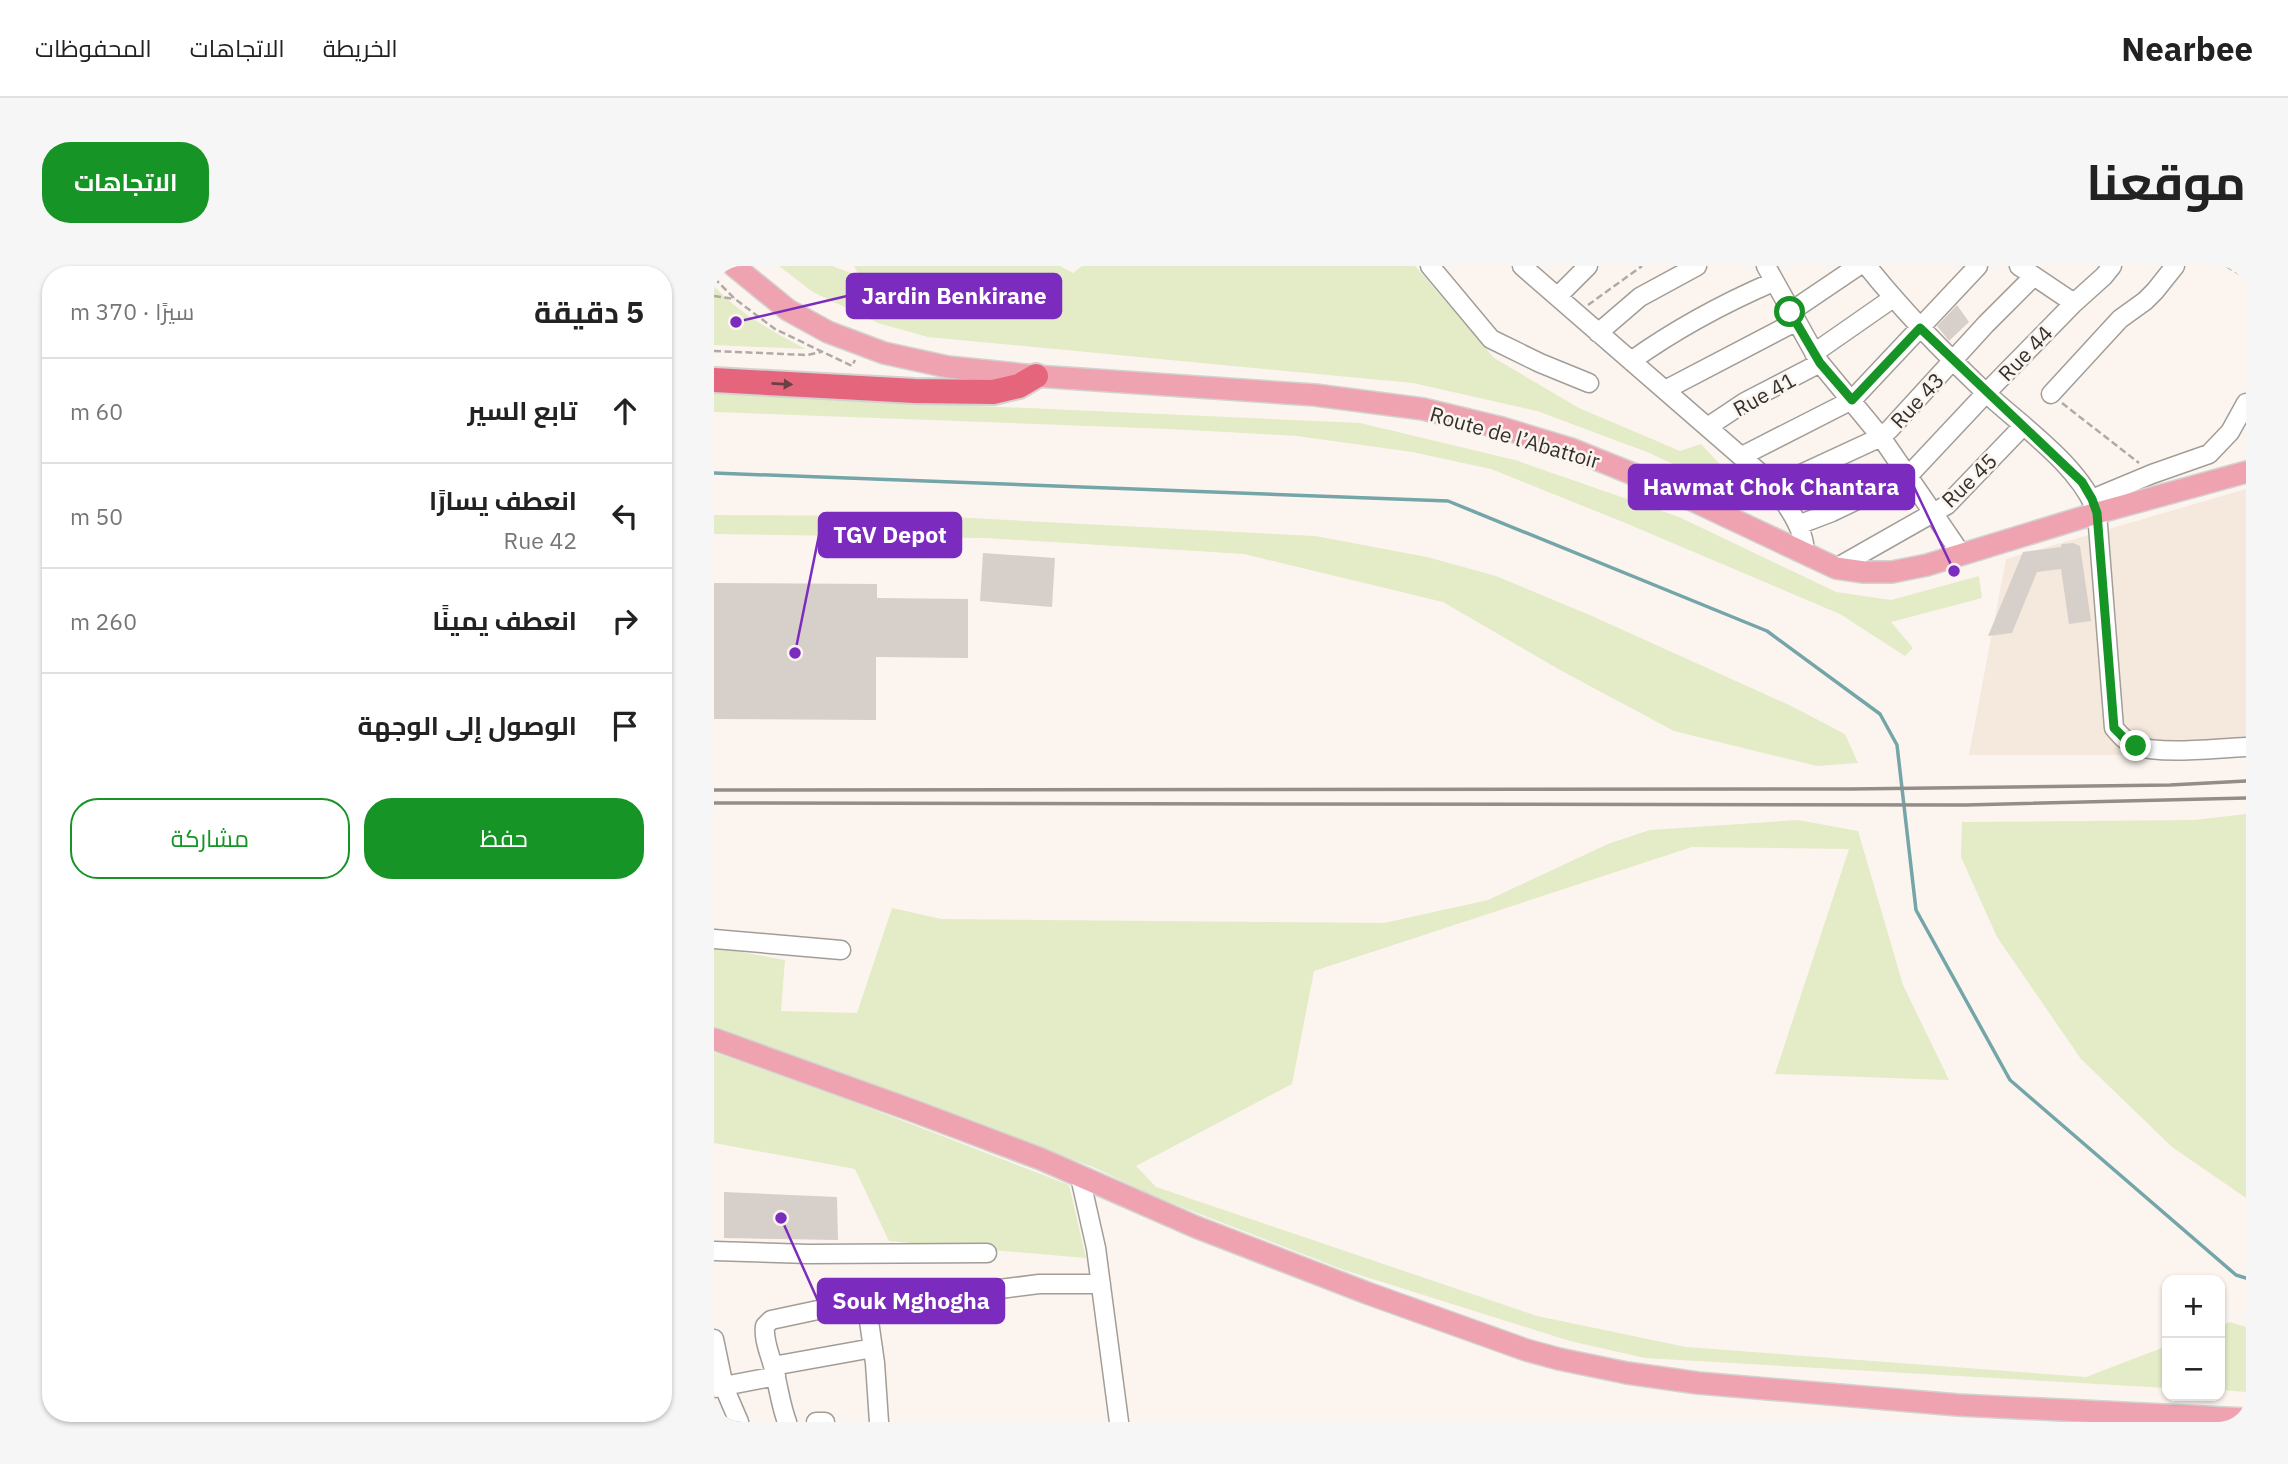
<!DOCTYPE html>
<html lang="ar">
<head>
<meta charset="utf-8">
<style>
  body { margin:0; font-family:"IBM Plex Sans",Cairo,sans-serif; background:#f6f6f6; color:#222; direction:rtl }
  .controls { position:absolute; right:21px; bottom:21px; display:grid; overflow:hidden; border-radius:14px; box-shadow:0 2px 5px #0004 }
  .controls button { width:63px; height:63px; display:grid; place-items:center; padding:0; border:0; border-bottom:2px solid #e0e0e0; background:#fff; color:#222; font:35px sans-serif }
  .stop { position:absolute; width:21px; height:21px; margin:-16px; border:5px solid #179426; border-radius:50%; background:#fff }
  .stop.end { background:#179426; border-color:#fff; box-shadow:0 2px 7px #0008 }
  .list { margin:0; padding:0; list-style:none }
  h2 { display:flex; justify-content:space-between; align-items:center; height:91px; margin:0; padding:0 28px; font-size:30px }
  h2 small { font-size:23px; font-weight:400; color:#767676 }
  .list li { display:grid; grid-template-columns:46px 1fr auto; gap:21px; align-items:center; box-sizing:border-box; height:105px; padding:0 28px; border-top:2px solid #e0e0e0 }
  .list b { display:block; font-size:26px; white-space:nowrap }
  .list p { margin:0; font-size:23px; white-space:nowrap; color:#767676 }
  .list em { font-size:23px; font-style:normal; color:#767676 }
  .actions { display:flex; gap:14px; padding:21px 28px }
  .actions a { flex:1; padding:16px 0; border:2px solid #179426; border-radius:28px; text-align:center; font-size:24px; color:#179426 }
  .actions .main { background:#179426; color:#fff }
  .icon { flex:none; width:38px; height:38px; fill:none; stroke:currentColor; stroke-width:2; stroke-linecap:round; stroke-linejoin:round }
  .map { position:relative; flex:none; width:1532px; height:1156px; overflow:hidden; direction:ltr; border-radius:28px }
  header { display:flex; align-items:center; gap:42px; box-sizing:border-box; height:98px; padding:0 35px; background:#fff; border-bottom:2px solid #e0e0e0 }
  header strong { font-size:33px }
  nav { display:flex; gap:38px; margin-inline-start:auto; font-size:24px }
  .intro { display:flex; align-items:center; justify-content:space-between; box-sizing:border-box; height:168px; padding:0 42px }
  h1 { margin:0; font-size:49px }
  .button { padding:18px 32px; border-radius:28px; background:#179426; color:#fff; font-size:24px; font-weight:700 }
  main { display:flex; gap:42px; padding:0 42px }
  aside { flex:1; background:#fff; border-radius:28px; box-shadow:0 2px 5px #0004 }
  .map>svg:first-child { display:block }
</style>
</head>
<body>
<header>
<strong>Nearbee</strong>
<nav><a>الخريطة</a><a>الاتجاهات</a><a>المحفوظات</a></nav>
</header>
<div class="intro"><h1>موقعنا</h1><a class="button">الاتجاهات</a></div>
<main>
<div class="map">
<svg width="1532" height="1156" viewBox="0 0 1532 1156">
  <rect width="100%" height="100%" fill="#fcf5ef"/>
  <path fill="#f5e8dc" d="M1532,223v266h-277l37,-196z"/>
  <path fill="#e3ebc7" d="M65,0h53l27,10 -5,-10h206l13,7 9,-7h333l79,92 85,50 101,43 21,-7 53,57 -107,-49 -110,-41 -124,-28 -485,-46 -50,-14 -65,-31z
    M0,20c26,28 59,46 92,63l-92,-4z
    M0,128l646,29 155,37 164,57 157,75 55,8 88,-24 3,22 -91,24 22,26 -8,8 -65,-42 -217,-92 -132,-53 -79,-17 -115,-16 -127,-7 -456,-17z
    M0,249l218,1 383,20 112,21 69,19 96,40 199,90 54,28 13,29 -41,3 -143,-35 -114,-61 -117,-68 -199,-48 -258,-16 -272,-4z
    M1532,548v384l-74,-51 -91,-88 -84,-122 -36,-80 1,-35 232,-2z
    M1084,554l60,11 45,154 46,95 -174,-6 74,-225 -157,-2 -378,124 -22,113 -156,82 20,21 381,129 149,31 400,30 81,-31v42l-522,-30 -75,-17 -226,-71 -191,-74 -60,-29 -379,-138v-82l71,13 -4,51 76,2 35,-105 49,11 443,4 104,-23 120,-56 42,-14z
    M0,786l119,42 236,91 17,73 -197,-17 -34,-72 -141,-26z
    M1516,1056l16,5v65l-26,-2v-64z"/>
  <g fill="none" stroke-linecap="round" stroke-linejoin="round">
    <path stroke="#73a5a9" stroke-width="3.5" d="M0,207l734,28 319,130 113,83 17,31 19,165 94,170 226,195 10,3"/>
  </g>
  <path fill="#d7d0ca" d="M1243,39l12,17 -20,19 -12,-15z
    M1359,277l7,3 11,75 -22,3 -8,-55 -24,3 -25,61 -24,3 35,-84 38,-5 1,-3z
    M269,287l72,5 -3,49 -72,-6z
    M0,317l163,1v14l91,1v59l-92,-1v63l-162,-1z
    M10,926l113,5 1,43 -114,-2z"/>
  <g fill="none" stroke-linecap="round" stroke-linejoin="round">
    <g stroke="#a39d97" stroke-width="21">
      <path id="minor" d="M716,0l61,73 49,24 49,20
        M808,0l237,206c20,21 46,52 46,82
        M1052,0l54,97 61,74 81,118
        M1153,0c36,45 76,86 118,126 35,33 96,74 112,121l17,215c6,7 12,14 21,18 28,9 81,2 111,1
        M1305,0l55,37
        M844,30l30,-30
        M1076,46l68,-46
        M884,67l42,-36 57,-31
        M1100,87l79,-55
        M917,95c45,-32 91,-57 142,-79
        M951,124l130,-68
        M1337,128l69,-75 25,-18 10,-10 20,-25
        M995,160l36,-24 75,-39
        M1028,190l110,-56 126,-134
        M1059,221l108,-50 9,-8 96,-105 48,-48
        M1378,233l60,-25 57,-20 21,-22 16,-29
        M1084,259l34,-13 77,-37 77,-82 88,-90 30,-27 8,-10
        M1122,302l111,-63 76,-79
        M0,673l127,11
        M366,911l16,71 23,174
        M0,985l94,3 179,-1
        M152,1034l9,63 4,59
        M0,1073l10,48 15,35
        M59,1100l100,-18
        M0,1122l62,-12
        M73,1156c-6,-16 -8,-32 -12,-48 -3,-16 -12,-32 -10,-48l6,-6 122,-26 107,-5 39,-5h62
        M102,1156h9"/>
    </g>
    <g stroke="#d2d2d1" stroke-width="24">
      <path id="major" d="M20,0l54,44 40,22 56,21 64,14 88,9 279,19 108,14 79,19 69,21 87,35 178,84 28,4h28l35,-7 170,-52 149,-41
        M0,773l197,71 130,49 155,68 171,66 159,57 33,9 68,14 71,10 260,22 288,14"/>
    </g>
    <g stroke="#d2d2d1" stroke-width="28">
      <path id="highway" d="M0,114l201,11 78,1 26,-6 17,-10"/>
    </g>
    <path stroke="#b0aaa6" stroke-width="2.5" stroke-dasharray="7 3.5" stroke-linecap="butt" d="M1512,0l20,12
      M0,12l21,21 40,30 77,37 3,-6
      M0,30l21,3
      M874,39l54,-39
      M0,85l93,4 14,-3
      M1348,137l77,60"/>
    <use href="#minor" stroke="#fff" stroke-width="18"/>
    <use href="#major" stroke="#efa3b0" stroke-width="21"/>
    <use href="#highway" stroke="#e5667c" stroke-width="24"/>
    <path stroke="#928d89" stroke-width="3.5" d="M0,524l1137,-1 319,-4 76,-4
      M0,537l1252,2 280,-7"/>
  </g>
  <defs><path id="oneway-solid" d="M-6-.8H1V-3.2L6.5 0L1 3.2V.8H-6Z" transform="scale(1.75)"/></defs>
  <use fill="#684145" href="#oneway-solid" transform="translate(68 118) rotate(3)"/>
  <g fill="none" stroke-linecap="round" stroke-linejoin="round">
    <path stroke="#179426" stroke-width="9" d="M1076,46l30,51 32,37 68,-72 162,154 10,17 5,14 17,215 13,13 9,5"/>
  </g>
  <g text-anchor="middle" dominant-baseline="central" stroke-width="5" stroke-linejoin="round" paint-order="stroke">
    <g font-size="21" fill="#33312e" stroke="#fcf5ef">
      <text transform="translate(1311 87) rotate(-46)">Rue 44</text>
      <text transform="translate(1050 128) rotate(-29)">Rue 41</text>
      <text transform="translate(1203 134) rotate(-47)">Rue 43</text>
      <text transform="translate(801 171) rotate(16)">Route de l’Abattoir</text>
      <text transform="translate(1255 214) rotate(-44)">Rue 45</text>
    </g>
  </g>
  <path fill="none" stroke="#7b2cbf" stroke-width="2.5" d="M22 56L133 30M1240 305L1200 221M81 387L105 269M67 952L104 1035"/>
  <g fill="#7b2cbf" stroke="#fcf5ef" stroke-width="2.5">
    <circle cx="22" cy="56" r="7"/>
    <circle cx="1240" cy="305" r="7"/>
    <circle cx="81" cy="387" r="7"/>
    <circle cx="67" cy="952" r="7"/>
  </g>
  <g fill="#7b2cbf" stroke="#7b2cbf" stroke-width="2.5">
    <rect x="133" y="8" width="214" height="44" rx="7"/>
    <rect x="915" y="199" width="285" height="44" rx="7"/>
    <rect x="105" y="247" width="142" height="44" rx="7"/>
    <rect x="104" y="1013" width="186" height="44" rx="7"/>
  </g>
  <g font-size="23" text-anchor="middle" font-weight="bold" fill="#fff">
    <text x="240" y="38">Jardin Benkirane</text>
    <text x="1057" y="229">Hawmat Chok Chantara</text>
    <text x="176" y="277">TGV Depot</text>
    <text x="197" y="1043">Souk Mghogha</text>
  </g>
</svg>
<div class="controls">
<button>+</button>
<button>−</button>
</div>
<div class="stop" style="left:1076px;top:46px"></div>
<div class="stop end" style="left:1422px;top:480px"></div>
</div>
<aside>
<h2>5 دقيقة<small>سيرًا · 370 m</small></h2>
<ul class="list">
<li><svg class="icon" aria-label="ahead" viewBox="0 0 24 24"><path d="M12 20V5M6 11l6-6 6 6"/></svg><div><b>تابع السير</b></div><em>60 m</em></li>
<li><svg class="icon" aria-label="left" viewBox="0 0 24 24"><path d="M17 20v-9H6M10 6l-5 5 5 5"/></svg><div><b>انعطف يسارًا</b><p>Rue 42</p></div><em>50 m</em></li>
<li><svg class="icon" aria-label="right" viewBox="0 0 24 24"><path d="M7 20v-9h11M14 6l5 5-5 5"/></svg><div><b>انعطف يمينًا</b></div><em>260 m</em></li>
<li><svg class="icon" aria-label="arrive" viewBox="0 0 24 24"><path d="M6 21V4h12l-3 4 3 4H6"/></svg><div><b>الوصول إلى الوجهة</b></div></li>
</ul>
<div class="actions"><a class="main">حفظ</a><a>مشاركة</a></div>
</aside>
</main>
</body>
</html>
